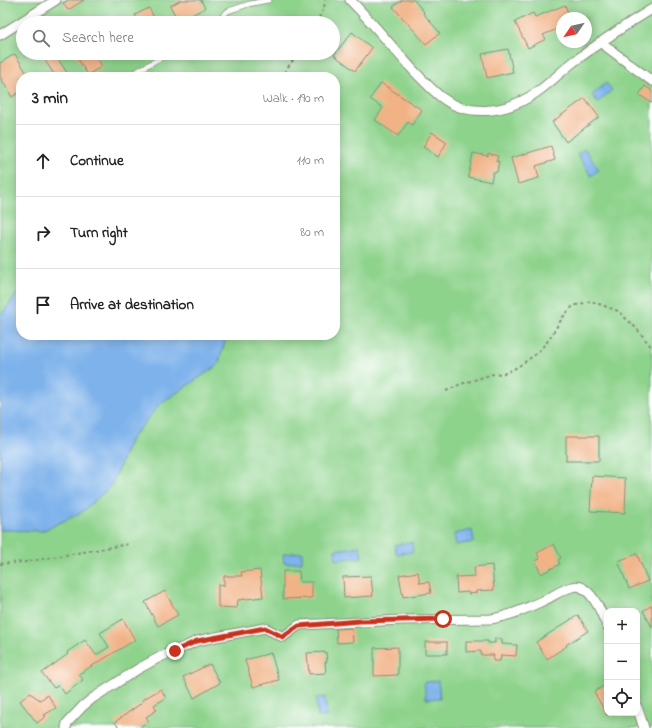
<!DOCTYPE html>
<html lang="en">
<head>
<meta charset="utf-8">
<style>
  body { margin:0; font-family:"Indie Flower",sans-serif; background:#f2f2f2; color:#222 }
  .controls { position:absolute; right:12px; bottom:12px; display:grid; overflow:hidden; border-radius:8px; box-shadow:0 2px 10px #0003 }
  .controls button { width:36px; height:36px; display:grid; place-items:center; padding:0; border:0; border-bottom:1px solid #e0e0e0; background:#fff; color:#222; font:20px sans-serif }
  .compass { position:absolute; left:556px; top:12px; width:36px; height:36px; border-radius:50%; background:#fff; box-shadow:0 2px 10px #0003; rotate:236deg }
  .stop { position:absolute; width:12px; height:12px; margin:-9px; border:3px solid #c8321e; border-radius:50%; background:#fff }
  .stop.end { background:#c8321e; border-color:#fff; box-shadow:0 1px 4px #0008 }
  .list { margin:0; padding:0; list-style:none }
  h2 { display:flex; justify-content:space-between; align-items:center; height:52px; margin:0; padding:0 16px; font-size:17px }
  h2 small { font-size:13px; font-weight:400; color:#767676 }
  .list li { display:grid; grid-template-columns:26px 1fr auto; gap:12px; align-items:center; box-sizing:border-box; height:72px; padding:0 16px; border-top:1px solid #e0e0e0 }
  .list b { display:block; font-size:15px; white-space:nowrap }
  .list em { font-size:13px; font-style:normal; color:#767676 }
  .icon { flex:none; width:22px; height:22px; fill:none; stroke:currentColor; stroke-width:2; stroke-linecap:round; stroke-linejoin:round }
  .map { position:relative; flex:none; width:652px; height:728px; overflow:hidden }
  .search { position:absolute; background:#fff; box-shadow:0 2px 10px #0003; left:16px; top:16px; width:324px; height:44px; display:flex; align-items:center; gap:10px; box-sizing:border-box; padding:0 14px; border-radius:22px; color:#767676; font-size:15px }
  .panel { position:absolute; background:#fff; box-shadow:0 2px 10px #0003; left:16px; top:72px; width:324px; height:268px; border-radius:16px }
  .map>svg:first-child { display:block }
</style>
</head>
<body>
<div class="map">
<svg width="652" height="728" viewBox="0 0 652 728">
  <rect width="100%" height="100%" fill="#fff"/>
  <filter id="ink" filterUnits="userSpaceOnUse"><feTurbulence type="fractalNoise" baseFrequency=".025" numOctaves="2"/><feDisplacementMap in="SourceGraphic" scale="8" xChannelSelector="R" yChannelSelector="G"/><feConvolveMatrix kernelMatrix="1 2 1 2 8 2 1 2 1" color-interpolation-filters="sRGB"/></filter>
  <filter id="wash" filterUnits="userSpaceOnUse"><feTurbulence type="fractalNoise" baseFrequency=".012" numOctaves="4" result="noise"/><feDisplacementMap in="SourceGraphic" scale="16" xChannelSelector="R" yChannelSelector="G"/><feGaussianBlur stdDeviation="0.9" result="paint"/><feColorMatrix in="noise" values="0 0 0 0 0 0 0 0 0 0 0 0 0 0 0 0 0 1.4 0 .05"/><feComposite in="paint" operator="in"/></filter>
  <g filter="url(#wash)">
    <rect width="100%" height="100%" fill="#ebe0be"/>
    <path fill="#8ed38c" stroke="#568860" fill-rule="evenodd" d="M0,0h652v728h-652zM562,18h24v24h-24zM23,23h310v30h-310zM21,77h314v258h-314zM607,611h30v102h-30z"/>
    <path fill="#7eb2eb" stroke="#4e7890" d="M606,83l6,7 -14,12 -6,-7z
      M585,149l14,21 -8,6 -14,-22z
      M21,286v49h206l-9,30 -58,39 -29,35 -20,47 -30,27 -39,18 -42,-1v-214l17,-22z
      M472,530l2,12 -18,3 -2,-11z
      M412,542l1,10 -17,2 -1,-9z
      M360,546l2,11 -26,3 -1,-10z
      M302,552v10l-18,1 -1,-9z
      M438,681l2,17 -14,1 -2,-17z
      M325,697l2,19 -9,1 -2,-19z"/>
    <g id="blocks">
      <path fill="#f1b286" d="M68,0h16l-16,10 -5,-7z
        M181,0h20l4,8 -26,14 -9,-16z
        M402,0h12l10,12 -1,1 17,20 -14,11 -33,-37z
        M565,5l5,13h-8v9l-19,8 3,4 -18,9 -13,-26 18,-9 2,4z
        M149,8l8,15h-17l-5,-8z
        M352,32l20,16 -17,23 -21,-16z
        M508,49l5,23 -26,6 -5,-24z
        M40,53h14l16,24h-14z
        M74,53h20l8,13 -14,9z
        M15,54l14,23h-8v14l-9,6 -12,-20v-14z
        M381,83l41,27 -10,15 -4,-3 -10,14 -23,-16 8,-12 -13,-9z
        M645,86l7,5v12l-13,-8z
        M585,98l14,19 -33,25 -14,-20z
        M432,132l15,10 -9,15 -15,-10z
        M551,146l4,14 -19,6 3,12 -21,6 -7,-26z
        M473,153l15,3v-3l10,3 -2,6 3,-1 -2,11h-4l-2,10 -23,-5z
        M566,436h33v25h-33z
        M592,476l33,2v8h1l-1,27 -35,-2z
        M554,544l7,14 -3,2 2,4 -19,10 -6,-13 5,-2 -3,-6z
        M637,554l11,27 -19,8 -11,-28z
        M492,565l2,25 -18,1v2l-7,1 -1,-2 -11,1 -1,-16 19,-1 -1,-9z
        M260,570l3,27 -25,3 -1,8 -19,-1v-22l6,1v-10h18l-1,-4z
        M283,571h16l1,11h12v16l-29,1z
        M418,572l2,11 9,-1 2,11 -28,4 -4,-22z
        M371,576l2,20 -29,2 -1,-21z
        M165,591l13,24 -20,11 -13,-24z
        M652,605v22l-9,-16z
        M578,615l10,16 -22,14 1,1 -20,13 -11,-17z
        M123,619l12,21 -56,34 4,6 -18,14 -6,-9 -5,3 -12,-15 26,-19 -1,-2 18,-12 11,15 13,-8 -9,-14z
        M352,628l1,14 -16,1 -1,-14z
        M495,638l7,1v5l15,1 -1,11 -15,-1 -1,6h-7l1,-6h-13v-4l-15,1v-11h22v2h7z
        M425,642h22v12h-22z
        M398,647v28l-24,1v-28z
        M326,652l1,10h-2l1,11 -17,1 -2,-21z
        M271,653l8,27 -26,7 -8,-27z
        M210,664l10,19 -26,15 -11,-21z
        M607,684v31l-13,-23z
        M161,689l5,9 -12,7 3,5 -11,7 3,4 -10,7h-20l-4,-6 28,-20 -1,-2z
        M30,693l10,7 8,-5 8,13 -12,7 2,1 -9,7 -17,-22z"/>
    </g>
  </g>
  <g filter="url(#ink)">
    <use href="#blocks" fill-opacity="0" stroke="#858e79" stroke-width="1"/>
    <g fill="none" stroke-linecap="round" stroke-linejoin="round">
      <g stroke="#858e79" stroke-width="6">
        <path id="lane" d="M215,23l13,-12 21,-7 20,-4
          M127,77l42,-24"/>
      </g>
      <g stroke="#858e79" stroke-width="11">
        <path id="street" d="M350,0c22,22 42,47 63,70 9,9 18,19 28,27 28,22 68,15 96,-5 15,-10 27,-24 42,-34 24,-18 48,-34 73,-49
          M0,35l56,-35
          M600,42l52,39
          M637,707l7,21
          M66,728l1,-5 16,-17 10,-8 45,-29 22,-12 24,-10 13,-6 19,-4 49,-9 18,9 16,-12 103,-5 89,-1c20,-3 38,-12 56,-20 8,-4 16,-10 25,-12 4,-1 9,-1 12,2 11,7 18,25 23,37"/>
      </g>
      <path stroke="#858e79" stroke-width="2" stroke-dasharray="3 3" stroke-linecap="butt" d="M316,23l8,-14 1,-9
        M281,77l17,-24
        M446,391l15,-7 32,-10 13,-1 13,-7 17,-12 11,-12 16,-25 10,-11 18,-5 27,10 19,18 15,19
        M0,564l25,-2 104,-18"/>
      <use href="#lane" stroke="#fff" stroke-width="4.5"/>
      <use href="#street" stroke="#fff" stroke-width="9"/>
    </g>
  </g>
  <g fill="none" stroke-linecap="round" stroke-linejoin="round" filter="url(#ink)">
    <path stroke="#c8321e" stroke-width="5" d="M175,651l22,-10 68,-13 18,9 16,-11 61,-5 83,-2"/>
  </g>
</svg>
<div class="controls">
<button>+</button>
<button>−</button>
<button><svg class="icon" aria-label="locate" viewBox="0 0 24 24"><circle cx="12" cy="12" r="6"/><path d="M12 2v4M12 18v4M2 12h4M18 12h4"/></svg></button>
</div>
<svg class="compass" viewBox="-18 -18 36 36"><path d="M0-13l5 13h-10z" fill="#e53935"/><path d="M0 13l5-13h-10z" fill="#767676"/></svg>
<div class="stop" style="left:443px;top:619px"></div>
<div class="stop end" style="left:175px;top:651px"></div>
<div class="search"><svg class="icon" aria-label="search" viewBox="0 0 24 24"><circle cx="10" cy="10" r="6"/><path d="M15 15l6 6"/></svg>Search here</div>
<section class="panel">
<h2>3 min<small>Walk · 190 m</small></h2>
<ul class="list">
<li><svg class="icon" aria-label="ahead" viewBox="0 0 24 24"><path d="M12 20V5M6 11l6-6 6 6"/></svg><div><b>Continue</b></div><em>110 m</em></li>
<li><svg class="icon" aria-label="right" viewBox="0 0 24 24"><path d="M7 20v-9h11M14 6l5 5-5 5"/></svg><div><b>Turn right</b></div><em>80 m</em></li>
<li><svg class="icon" aria-label="arrive" viewBox="0 0 24 24"><path d="M6 21V4h12l-3 4 3 4H6"/></svg><div><b>Arrive at destination</b></div></li>
</ul>
</section>
</div>
</body>
</html>
